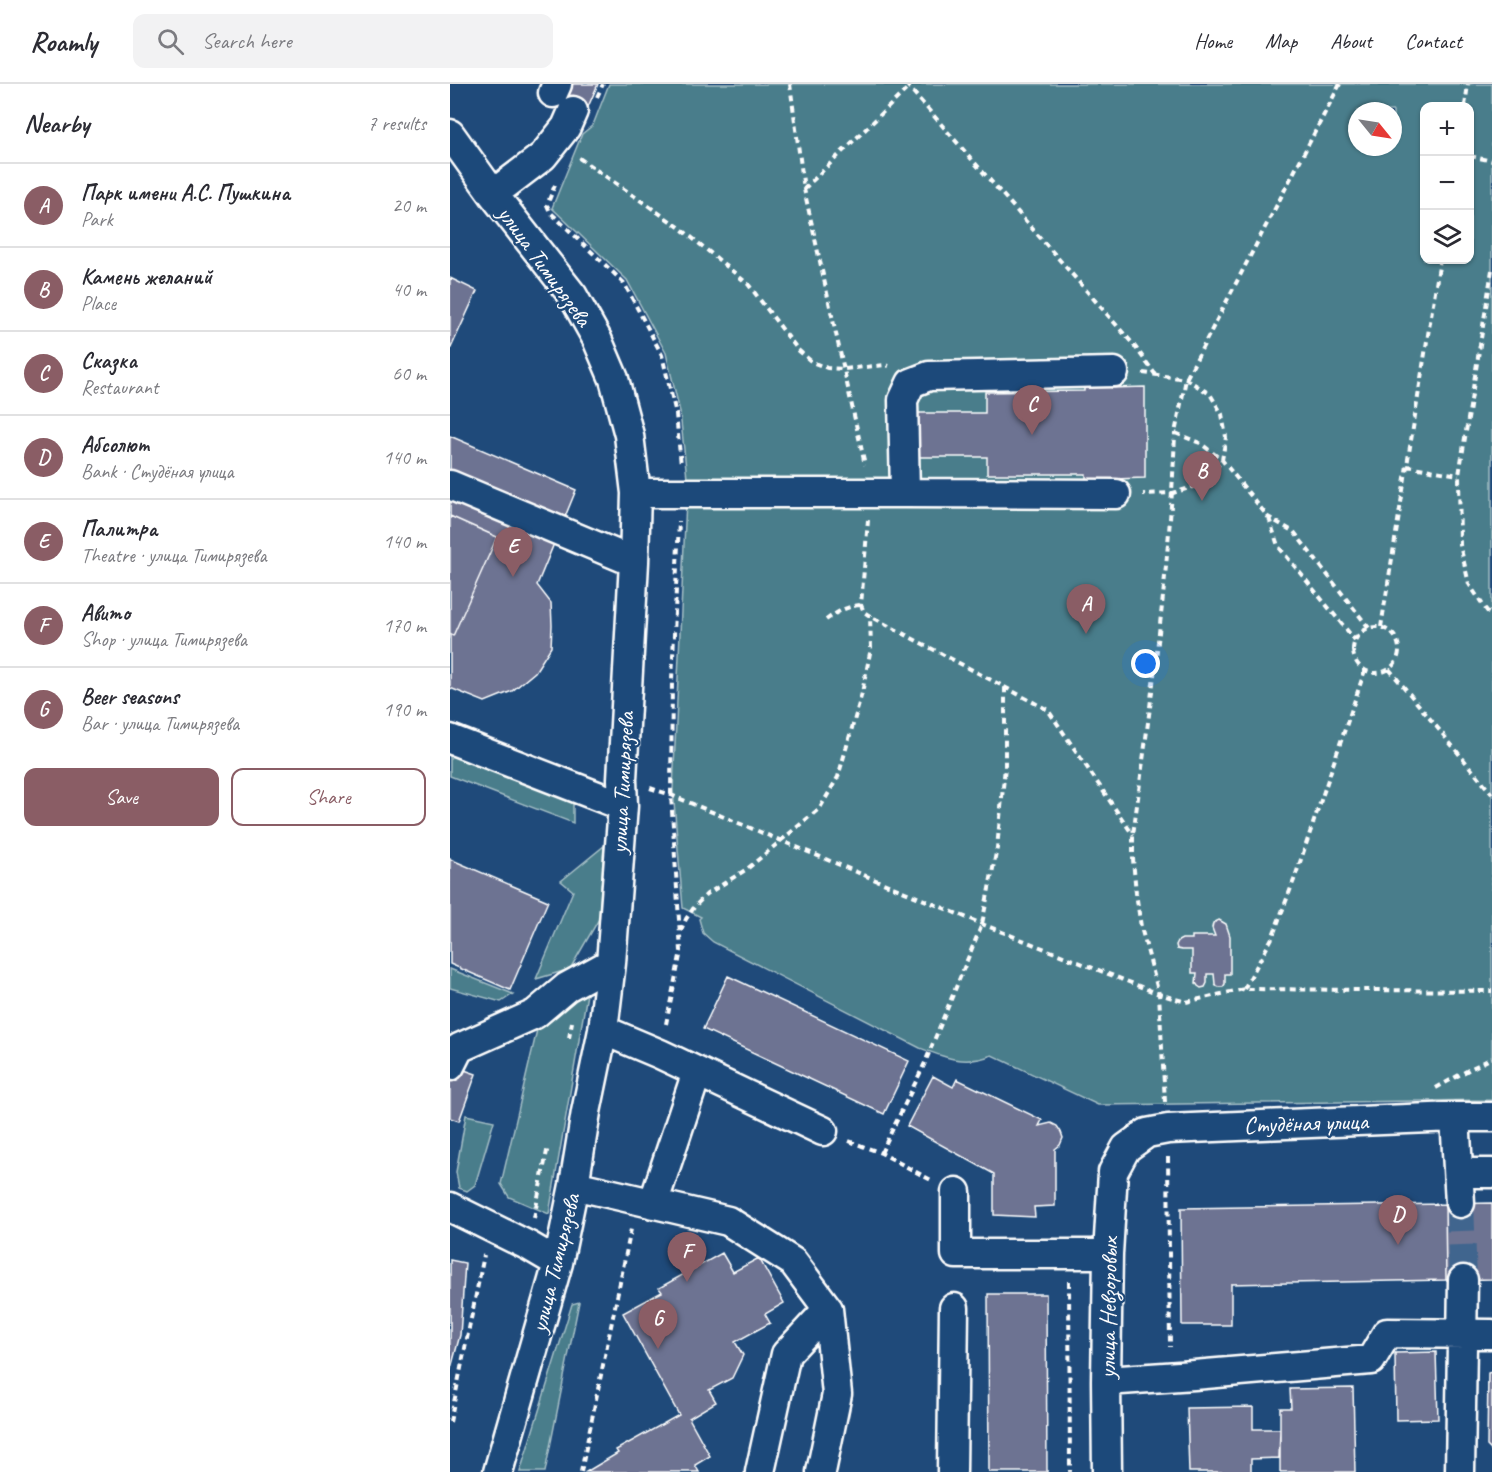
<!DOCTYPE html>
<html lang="en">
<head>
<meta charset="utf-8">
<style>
  body { margin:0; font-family:Caveat,sans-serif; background:#f2f2f3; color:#2b2b33 }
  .controls { position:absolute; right:18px; top:18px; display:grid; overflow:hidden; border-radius:12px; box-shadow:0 2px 4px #0004 }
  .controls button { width:54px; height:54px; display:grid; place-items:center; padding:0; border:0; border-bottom:2px solid #e1e1e2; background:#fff; color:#2b2b33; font:30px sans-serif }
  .compass { position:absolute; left:898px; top:18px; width:54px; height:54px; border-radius:50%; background:#fff; box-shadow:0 2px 4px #0004; rotate:120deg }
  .you { position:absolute; left:696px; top:580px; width:21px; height:21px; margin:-15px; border:4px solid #fff; border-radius:50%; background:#1a73e8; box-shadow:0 0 0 9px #1a73e833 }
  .badge { display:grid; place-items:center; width:39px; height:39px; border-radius:50%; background:#8a5d65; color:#fff; font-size:20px; font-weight:700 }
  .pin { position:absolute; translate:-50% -50px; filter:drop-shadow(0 2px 3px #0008) }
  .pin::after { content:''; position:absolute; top:32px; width:21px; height:18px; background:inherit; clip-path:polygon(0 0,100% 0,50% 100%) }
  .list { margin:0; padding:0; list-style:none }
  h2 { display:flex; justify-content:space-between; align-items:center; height:78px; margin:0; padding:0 24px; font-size:26px }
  h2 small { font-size:20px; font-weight:400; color:#7c7c81 }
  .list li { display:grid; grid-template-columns:39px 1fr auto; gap:18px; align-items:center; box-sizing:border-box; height:84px; padding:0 24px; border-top:2px solid #e1e1e2 }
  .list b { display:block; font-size:22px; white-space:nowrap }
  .list p { margin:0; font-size:20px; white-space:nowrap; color:#7c7c81 }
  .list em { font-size:20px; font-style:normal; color:#7c7c81 }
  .actions { display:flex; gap:12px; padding:18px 24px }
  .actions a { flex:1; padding:14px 0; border:2px solid #8a5d65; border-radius:12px; text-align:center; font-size:21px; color:#8a5d65 }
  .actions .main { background:#8a5d65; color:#fff }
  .icon { flex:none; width:33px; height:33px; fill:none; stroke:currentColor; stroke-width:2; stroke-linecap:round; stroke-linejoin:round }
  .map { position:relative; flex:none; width:1042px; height:1388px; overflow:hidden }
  header { display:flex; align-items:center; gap:36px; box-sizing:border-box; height:84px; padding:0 30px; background:#fff; border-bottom:2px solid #e1e1e2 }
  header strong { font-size:28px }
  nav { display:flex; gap:33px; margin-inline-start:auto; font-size:21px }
  .search { width:420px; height:54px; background:#f2f2f3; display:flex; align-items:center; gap:15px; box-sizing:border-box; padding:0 21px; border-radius:12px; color:#7c7c81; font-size:22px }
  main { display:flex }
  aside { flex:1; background:#fff }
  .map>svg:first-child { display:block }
</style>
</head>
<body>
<header>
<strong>Roamly</strong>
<div class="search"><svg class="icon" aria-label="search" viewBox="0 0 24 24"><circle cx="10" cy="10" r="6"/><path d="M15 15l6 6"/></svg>Search here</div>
<nav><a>Home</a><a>Map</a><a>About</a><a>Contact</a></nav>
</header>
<main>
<aside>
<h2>Nearby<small>7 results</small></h2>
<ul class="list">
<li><span class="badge">A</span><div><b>Парк имени А.С. Пушкина</b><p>Park</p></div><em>20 m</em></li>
<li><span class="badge">B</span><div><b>Камень желаний</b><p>Place</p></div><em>40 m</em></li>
<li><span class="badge">C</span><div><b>Сказка</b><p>Restaurant</p></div><em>60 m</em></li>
<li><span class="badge">D</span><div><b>Абсолют</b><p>Bank · Студёная улица</p></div><em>140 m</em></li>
<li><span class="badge">E</span><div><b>Палитра</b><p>Theatre · улица Тимирязева</p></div><em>140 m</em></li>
<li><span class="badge">F</span><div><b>Авито</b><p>Shop · улица Тимирязева</p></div><em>170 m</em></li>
<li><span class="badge">G</span><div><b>Beer seasons</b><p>Bar · улица Тимирязева</p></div><em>190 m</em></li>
</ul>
<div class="actions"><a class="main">Save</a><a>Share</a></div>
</aside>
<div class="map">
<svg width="1042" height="1388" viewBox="0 0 1042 1388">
  <rect width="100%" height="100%" fill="#1f4a7a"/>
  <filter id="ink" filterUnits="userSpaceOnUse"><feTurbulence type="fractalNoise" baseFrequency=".0167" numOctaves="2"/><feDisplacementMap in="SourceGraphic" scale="12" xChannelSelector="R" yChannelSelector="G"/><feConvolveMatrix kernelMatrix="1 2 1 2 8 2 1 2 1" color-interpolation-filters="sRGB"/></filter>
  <g filter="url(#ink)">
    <path fill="#497d8b" stroke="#a4bec5" stroke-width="1.5" fill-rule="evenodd" d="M159,0h883v1016l-394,5 -106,-50c-27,11 -46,3 -72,-7l-207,-106 -10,-9 -4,-14 2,-2 -18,-9 -10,-118 14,-312 -7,-66 -14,-59 -39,-73 -75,-72 30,-74 11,-9zM974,22h46v154h-46zM907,27h36v36h-36z
      M0,666l123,49v24l-123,-47z
      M154,762l-5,73 -29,50 -34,10 37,-88 -12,-10z
      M0,885l63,25 -12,8 -51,-14z
      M138,904l-39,226 -40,-17 -8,-13 39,-167 18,-3 11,-16z
      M16,1031l28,6 -19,64 -8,6 -8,-3 -3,-16z
      M129,1218l-34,170h-25l52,-168z"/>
    <path fill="#6d7392" stroke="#fff" stroke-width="1.5" d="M95,0h53l-14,32 -44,-19z
      M0,194l27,13 -27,59z
      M634,300h28v4l33,-1v91l-31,1v3h-28v-8h-99v-17h-69v-44h67v-21l99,-1z
      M0,352l126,54 -39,95 14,18 1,22 -1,22 -16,25 -23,19 -27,11 -35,-14z
      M0,432l47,21 -44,99 -3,-2z
      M0,775l98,42 -38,89 -60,-26z
      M769,836l7,4 4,12v38h-5v10l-2,3h-4l-3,-1 -1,-2 -1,-10h-7v9l-2,4 -4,1 -3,-2 -2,-3 1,-10h-5v-23h-10l-5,-1 -1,-4 2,-4 4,-2h10v-3h23l-3,-8 1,-5z
      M278,892l181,85 -25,53 -181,-85z
      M0,981l26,9 -17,47 -9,-3z
      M483,992l20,11 4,-8 85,41 -3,6 12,-3 6,3 4,6 2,6 -3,7 -5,4v57l-21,1 1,10 -41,-2v-41l-87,-48z
      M1042,1119v76l-46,1 -1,-76z
      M995,1120l1,76 -215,4v41h-49l-1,-117z
      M272,1169l11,19 26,-14 25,45 -19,11 5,9 -35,19 8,13 -11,23 -23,12 7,12 -27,16 21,38 -15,9 4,7h-113l32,-19 -2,-3 63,-35 -56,-102 39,-21 -3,-4z
      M0,1176l15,3 -5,72 -10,37z
      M538,1210h58l1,178h-58z
      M986,1268l2,67 -42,1 -1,-67z
      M1042,1288v79l-5,-5 1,-73z
      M903,1304l2,84h-75v-64h11l-1,-19z
      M803,1323v22h27l-1,29 -28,1v13h-62l-2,-64z"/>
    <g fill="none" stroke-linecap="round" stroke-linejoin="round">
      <path stroke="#41658e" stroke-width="28" stroke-dasharray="28 14" stroke-linecap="butt" d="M1010,1119l3,77"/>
      <g stroke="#fff" stroke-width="33">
        <path id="minor" d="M103,9l4,-9
          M0,50l43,60 80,102 24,43 17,40 15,56 7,58 -2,69 -12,217 1,27 -12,157 -8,67 -17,82 -12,73 -16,78 -60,209
          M43,110l50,-38 23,-29 7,-16
          M0,401l184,77
          M186,409h269l211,1
          M455,409l-2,-93 8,-17 18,-7 185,-4
          M0,655l173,67
          M153,946l57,24 163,77
          M0,982l9,-18 76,-34 32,-27 44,-24
          M1005,1033l5,86
          M1009,1089h33
          M124,1101l154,36 65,41 35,47 9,85 -16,78
          M506,1108v62h152
          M203,1120l44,-132
          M0,1123l79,39 29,17
          M656,1297l88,-6 177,-15 16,-27 105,1
          M310,1388l26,-118 42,-45
          M502,1388l2,-164
          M657,1388l-1,-91 2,-127 5,-82 13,-24 21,-15 21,-4 287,-12h37
          M1010,1388l3,-192"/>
      </g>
      <path stroke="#fff" stroke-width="4" stroke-dasharray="6 4.5" stroke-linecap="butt" d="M340,0l14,105 61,276
        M456,0l227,260 22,30
        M890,0l-154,295 -11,54 25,10 22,17 46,57 26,15 75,96
        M147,13l6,-13
        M1015,22l3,-22
        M1020,72l22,5
        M129,74l100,69 69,57 50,66 14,12 15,6 17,1 42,-4 3,1
        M105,101l-8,20 3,7 74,71 38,72 14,59 5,51
        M354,105l105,-102
        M1042,186l-33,205 1,70 9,39 18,27 5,3
        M693,289l43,6 24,15 12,20 4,23 -4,23 -12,17 -17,10 -20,6 -30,1
        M957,382l52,9
        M819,434l9,28 77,94
        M418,436l-7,85 3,7 6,4 178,94 85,125
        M376,536c11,-8 21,-14 35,-15
        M931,543l59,-367
        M903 566a23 23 0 1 1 46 0a23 23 0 1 1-46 0Z
        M939,585l103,125
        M200,704l21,7 311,129 177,70 27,8 58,-13 248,2
        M231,847l5,-12 9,-13 12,-12 40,-25 73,-61 18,-31 24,-84 9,-45 -1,-32
        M794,905l28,-51 22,-58 71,-210
        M216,940l15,-73 -10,-156 1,-115 7,-159
        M119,954l3,-16
        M986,1004l34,-19 22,-11
        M715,1018l-6,-108 -18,-67 -5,-34 -3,-34v-24c18,-134 37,-268 42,-402
        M399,1057l32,12 50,27
        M431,1069l43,-88 58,-141 15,-76 8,-81v-80
        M718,1073l2,190
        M84,1134l14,-72
        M619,1197l1,191
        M0,1338l34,-167
        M131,1388l50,-243"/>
      <use href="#minor" stroke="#1f4a7a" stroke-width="28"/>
    </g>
  </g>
  <g text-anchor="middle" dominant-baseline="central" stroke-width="4.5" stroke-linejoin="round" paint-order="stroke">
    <g font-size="24" fill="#fff" stroke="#1f4a7a">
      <text transform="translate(95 182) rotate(54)">улица Тимирязева</text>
      <text transform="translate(172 699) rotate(-87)">улица Тимирязева</text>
      <text transform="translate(856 1039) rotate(-2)">Студёная улица</text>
      <text transform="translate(105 1179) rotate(-76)">улица Тимирязева</text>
      <text transform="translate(658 1224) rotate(-89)">улица Невзоровых</text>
    </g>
  </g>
</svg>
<div class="controls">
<button>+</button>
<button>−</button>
<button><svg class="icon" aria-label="layers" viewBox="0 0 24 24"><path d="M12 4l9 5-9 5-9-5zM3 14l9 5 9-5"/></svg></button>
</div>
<svg class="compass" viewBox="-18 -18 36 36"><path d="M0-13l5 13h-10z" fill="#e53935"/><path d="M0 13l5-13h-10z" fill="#7c7c81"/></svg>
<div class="you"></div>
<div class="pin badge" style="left:636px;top:550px">A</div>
<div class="pin badge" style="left:752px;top:417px">B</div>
<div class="pin badge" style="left:582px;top:351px">C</div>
<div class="pin badge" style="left:948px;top:1161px">D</div>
<div class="pin badge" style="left:63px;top:493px">E</div>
<div class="pin badge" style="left:237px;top:1198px">F</div>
<div class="pin badge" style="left:208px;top:1265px">G</div>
</div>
</main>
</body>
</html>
